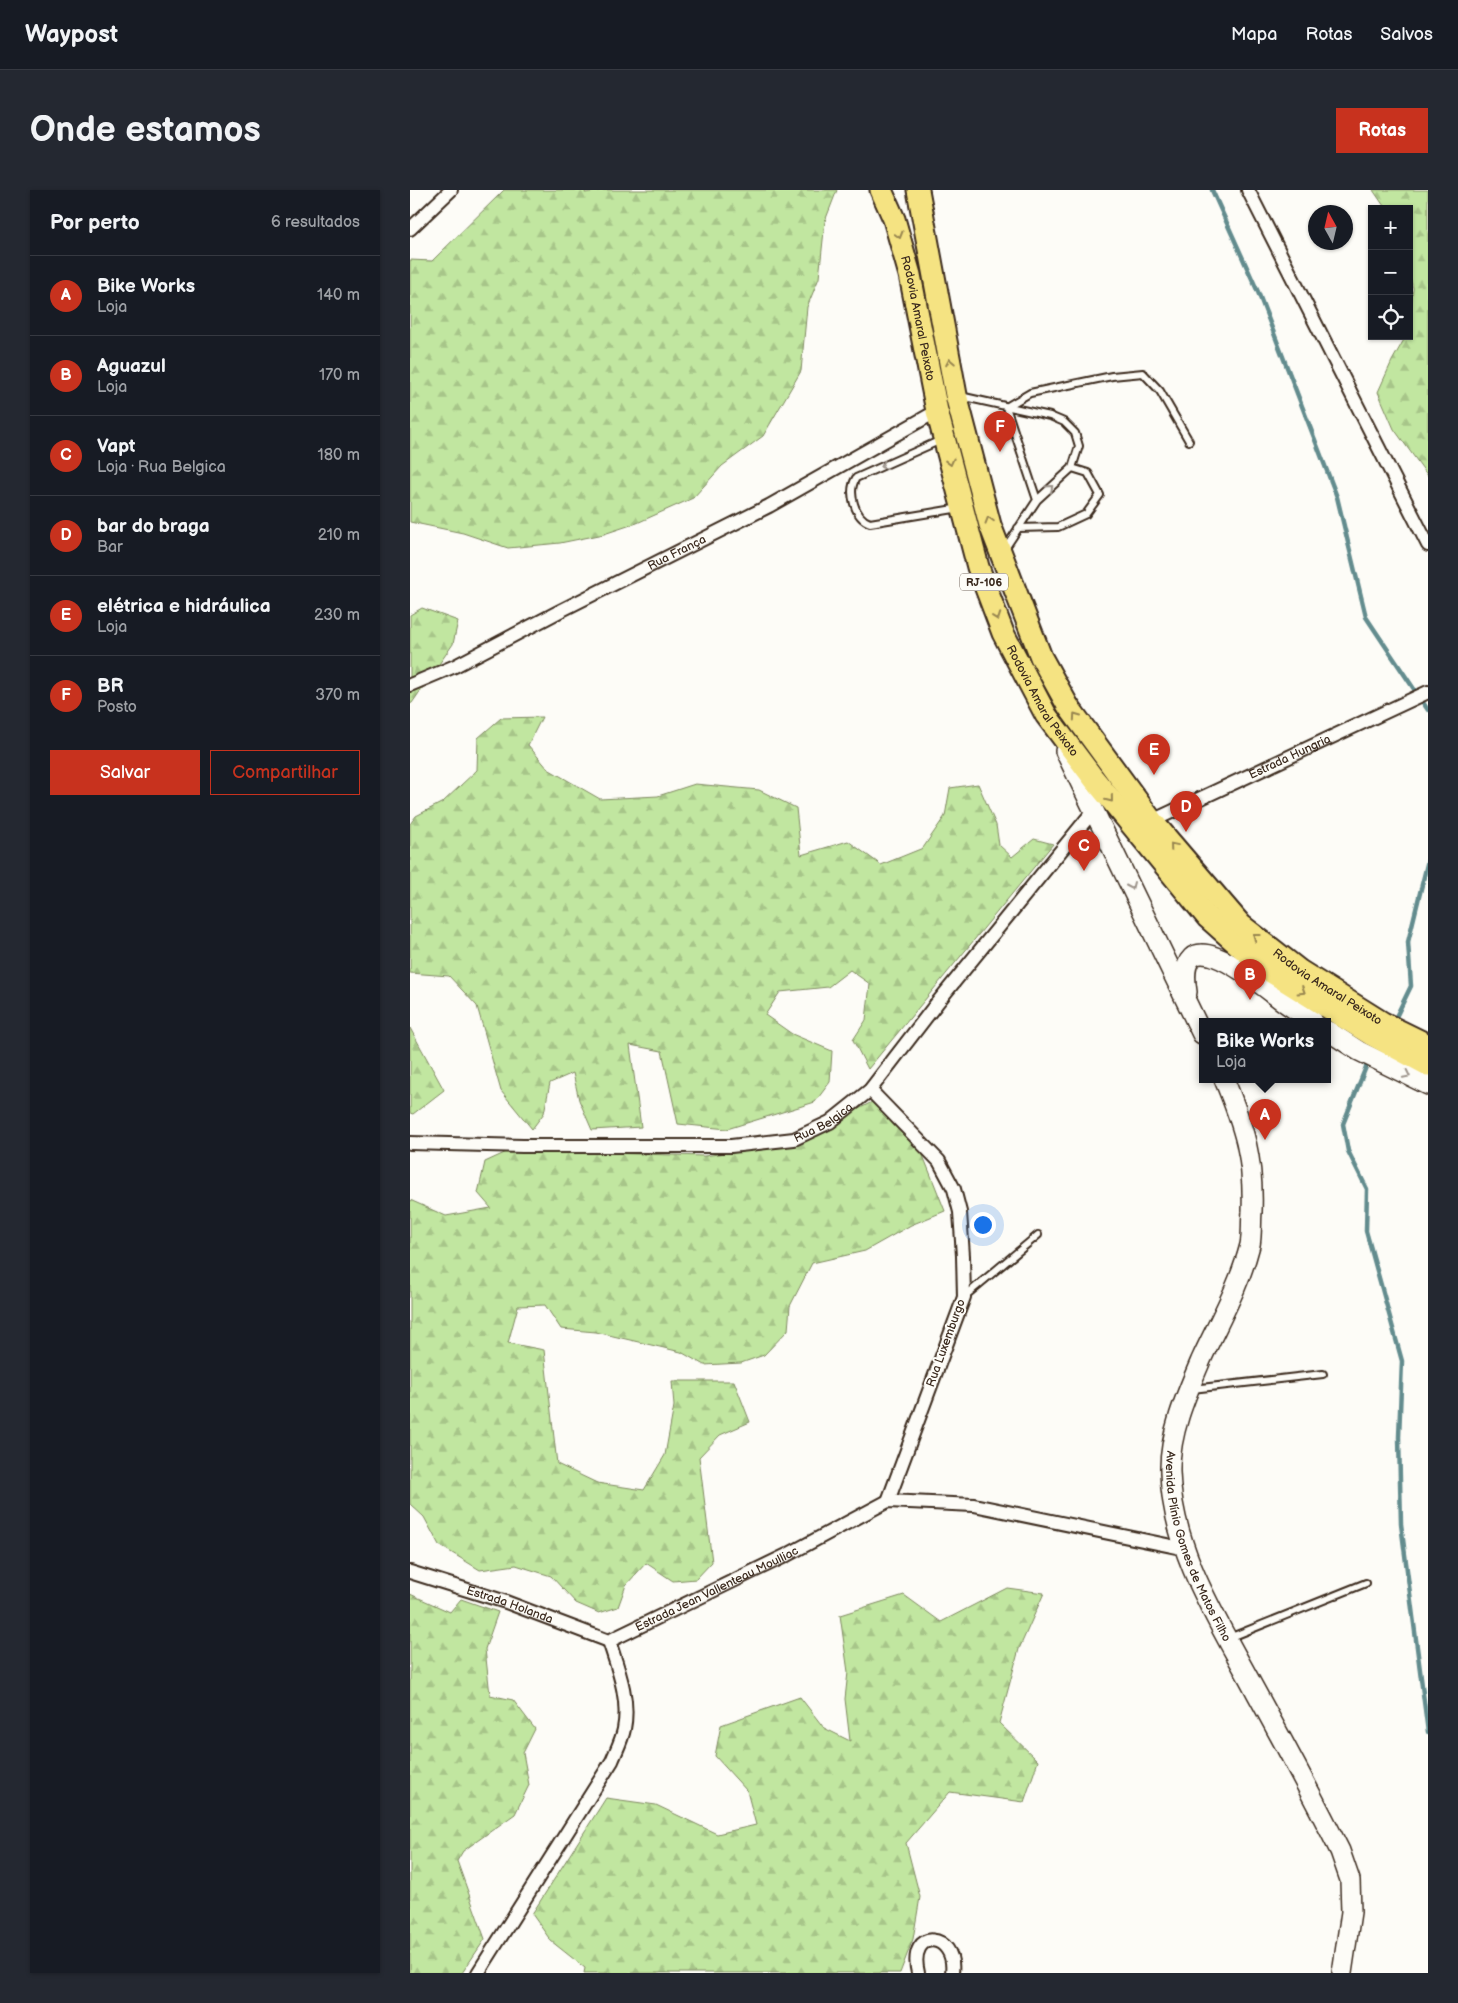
<!DOCTYPE html>
<html lang="pt">
<head>
<meta charset="utf-8">
<style>
  body { margin:0; font-family:"Balsamiq Sans",sans-serif; background:#242831; color:#f1f3f6 }
  .controls { position:absolute; right:15px; top:15px; display:grid; overflow:hidden; border-radius:0px; box-shadow:0 1px 4px #0004 }
  .controls button { width:45px; height:45px; display:grid; place-items:center; padding:0; border:0; border-bottom:1px solid #363941; background:#171b24; color:#f1f3f6; font:25px sans-serif }
  .compass { position:absolute; left:898px; top:15px; width:45px; height:45px; border-radius:50%; background:#171b24; box-shadow:0 1px 4px #0004; rotate:352deg }
  .you { position:absolute; left:572px; top:1034px; width:18px; height:18px; margin:-12px; border:4px solid #fff; border-radius:50%; background:#1a73e8; box-shadow:0 0 0 8px #1a73e833 }
  .badge { display:grid; place-items:center; width:32px; height:32px; border-radius:50%; background:#c8321e; color:#fff; font-size:16px; font-weight:700 }
  .pin { position:absolute; translate:-50% -41px; filter:drop-shadow(0 1px 2px #0008) }
  .pin::after { content:''; position:absolute; top:26px; width:18px; height:15px; background:inherit; clip-path:polygon(0 0,100% 0,50% 100%) }
  .popup { position:absolute; left:789px; top:828px; width:132px; height:65px; box-sizing:border-box; display:grid; place-content:center; border-radius:0px; background:#171b24; filter:drop-shadow(0 1px 4px #0005); font-size:16px; white-space:nowrap; color:#9ea1a6 }
  .popup b { font-size:19px; color:#f1f3f6 }
  .popup::after { content:''; position:absolute; left:50%; top:100%; margin-left:-10px; border:10px solid transparent; border-top-color:#171b24 }
  .list { margin:0; padding:0; list-style:none }
  h2 { display:flex; justify-content:space-between; align-items:center; height:65px; margin:0; padding:0 20px; font-size:21px }
  h2 small { font-size:16px; font-weight:400; color:#9ea1a6 }
  .list li { display:grid; grid-template-columns:32px 1fr auto; gap:15px; align-items:center; box-sizing:border-box; height:80px; padding:0 20px; border-top:1px solid #363941 }
  .list b { display:block; font-size:19px; white-space:nowrap }
  .list p { margin:0; font-size:16px; white-space:nowrap; color:#9ea1a6 }
  .list em { font-size:16px; font-style:normal; color:#9ea1a6 }
  .actions { display:flex; gap:10px; padding:15px 20px }
  .actions a { flex:1; padding:11px 0; border:1px solid #c8321e; border-radius:0px; text-align:center; font-size:18px; color:#c8321e }
  .actions .main { background:#c8321e; color:#fff }
  .icon { flex:none; width:28px; height:28px; fill:none; stroke:currentColor; stroke-width:2; stroke-linecap:round; stroke-linejoin:round }
  .map { position:relative; flex:none; width:1018px; height:1783px; overflow:hidden; border-radius:0px }
  header { display:flex; align-items:center; gap:30px; box-sizing:border-box; height:70px; padding:0 25px; background:#171b24; border-bottom:1px solid #363941 }
  header strong { font-size:24px }
  nav { display:flex; gap:28px; margin-inline-start:auto; font-size:18px }
  .intro { display:flex; align-items:center; justify-content:space-between; box-sizing:border-box; height:120px; padding:0 30px }
  h1 { margin:0; font-size:35px }
  .button { padding:12px 22px; border-radius:0px; background:#c8321e; color:#fff; font-size:18px; font-weight:700 }
  main { display:flex; gap:30px; padding:0 30px }
  aside { flex:1; background:#171b24; border-radius:0px; box-shadow:0 1px 4px #0004 }
  .map>svg:first-child { display:block }
</style>
</head>
<body>
<header>
<strong>Waypost</strong>
<nav><a>Mapa</a><a>Rotas</a><a>Salvos</a></nav>
</header>
<div class="intro"><h1>Onde estamos</h1><a class="button">Rotas</a></div>
<main>
<aside>
<h2>Por perto<small>6 resultados</small></h2>
<ul class="list">
<li><span class="badge">A</span><div><b>Bike Works</b><p>Loja</p></div><em>140 m</em></li>
<li><span class="badge">B</span><div><b>Aguazul</b><p>Loja</p></div><em>170 m</em></li>
<li><span class="badge">C</span><div><b>Vapt</b><p>Loja · Rua Belgica</p></div><em>180 m</em></li>
<li><span class="badge">D</span><div><b>bar do braga</b><p>Bar</p></div><em>210 m</em></li>
<li><span class="badge">E</span><div><b>elétrica e hidráulica</b><p>Loja</p></div><em>230 m</em></li>
<li><span class="badge">F</span><div><b>BR</b><p>Posto</p></div><em>370 m</em></li>
</ul>
<div class="actions"><a class="main">Salvar</a><a>Compartilhar</a></div>
</aside>
<div class="map">
<svg width="1018" height="1783" viewBox="0 0 1018 1783">
  <defs>
    <pattern id="forest-firs" width="22" height="20" patternUnits="userSpaceOnUse" patternTransform="scale(1.25)"><rect width="22" height="20" fill="#c1e6a0"/><path d="M5 1l3.5 6h-7zM16 11l3.5 6h-7z" fill="#a7c589"/></pattern>
  </defs>
  <rect width="100%" height="100%" fill="#fdfcf7"/>
  <filter id="ink" filterUnits="userSpaceOnUse"><feTurbulence type="fractalNoise" baseFrequency=".02" numOctaves="2"/><feDisplacementMap in="SourceGraphic" scale="10" xChannelSelector="R" yChannelSelector="G"/><feConvolveMatrix kernelMatrix="1 2 1 2 8 2 1 2 1" color-interpolation-filters="sRGB"/></filter>
  <g filter="url(#ink)">
    <path fill="url(#forest-firs)" stroke="#7e885f" d="M94,0h82l-1,3 18,-3h234l-12,31 -6,57 -12,29 -6,64 -38,65 -41,30 -29,32 -56,25 -33,11 -44,9 -52,5 -45,-15 -53,-11v-262l22,1z
      M963,0h55v286l-34,-47 -16,-37 14,-31 14,-25h3l4,-48 -4,-15v-64h-23z
      M12,418l36,13 -5,23 -41,59 -2,1v-89z
      M132,527l-14,28 20,24 52,30 58,-3 37,-12 64,6 37,18 5,47 47,-14 33,24 42,-17 22,-32 5,-28 28,-4 18,41 3,20 13,12 22,-18 19,5 -185,225 -15,-29 13,-20 4,-36 -20,-14 -22,17 -48,5 -15,23 27,19 40,17 -2,31 -15,20 -88,27 -49,-5 -16,-73 -32,-6 11,82 -49,3 -13,-30 -6,-27 -23,10 -6,30 -12,16 -31,-38 -24,-85 -28,-30 -39,-3v-149l6,-8 27,-14 34,-32 1,-32 23,-20z
      M0,838l34,62 -31,24 -3,-1z
      M462,912l50,51 23,58 -34,14 -46,26 -53,12 -22,43 -2,24 -24,25 -23,8 -37,2 -23,-13 -85,-20 -35,-3 -16,-24 -27,1 -10,37 36,7 13,114 40,19 47,7 21,-35 9,-49 -2,-25h62l16,41 -30,13 -21,22 13,105 -16,17 -23,2 -27,-18 -20,22 -8,22 -19,6 -23,-10 -25,-27 -35,-11 -36,5 -41,-25 -15,-28 -14,-13v-304l36,16 45,-8 -13,-15 7,-31 26,-12 193,6 87,-12z
      M597,1398l37,5 -25,56 -20,74 39,38 -14,41 -74,-10 -44,51 14,54 -7,42 -13,34h-316l1,-5 -34,-27 -19,-27 74,-116 50,7 61,29 39,-9 -9,-34 -32,-35 6,-31 79,-28 24,31 26,13 -5,-42 3,-27 -8,-57 64,-20 37,27z
      M0,1404l40,18 11,-13 37,13 -13,37 5,46 23,5 22,29 -12,24 6,32 -14,29 -52,37 -6,10 28,78 -23,34h-52z"/>
    <g fill="none" stroke-linecap="round" stroke-linejoin="round">
      <path stroke="#638c8e" stroke-width="4.5" d="M802,0l46,102 79,205 29,120 62,93
        M984,831l17,-35 -3,-44 20,-82
        M958,872l-25,62 5,27 19,38 -1,42 36,130 -3,76 2,87 27,208"/>
      <g stroke="#3b2a1e" stroke-width="10">
        <path id="service" d="M550,206l90,20 14,6 11,11 4,13 -7,22 -35,32 -33,50
          M531,250l-85,38c-9,14 -1,40 14,45l90,-15
          M627,310l-31,-93 24,-14 82,-17 31,-3 17,18 29,50
          M608,338l40,-1 28,-13 14,-19 -12,-22 -16,-5
          M555,1106l73,-61
          M782,1199l131,-15
          M819,1448l137,-55"/>
      </g>
      <g stroke="#3b2a1e" stroke-width="16">
        <g id="minor">
          <path d="M838,0l180,355"/>
          <path d="M0,39l41,-39"/>
          <path id="s1" d="M0,495l45,-19 105,-55 209,-105 168,-95"/>
          <path id="s2" d="M742,631l276,-129"/>
          <path d="M460,900l69,71 15,28 6,23 3,44 1,41 -76,204"/>
          <path id="s3" d="M0,953l113,3h208l63,-7 36,-17 40,-32 67,-87 157,-193"/>
          <path id="s4" d="M0,1382l96,30 103,39"/>
          <path id="s5" d="M68,1783l134,-212c4,-10 10,-21 12,-32 6,-30 -6,-60 -15,-88l178,-86 101,-54 86,4 212,44"/>
          <path d="M508,1783c-11,-46 39,-41 34,0"/>
        </g>
      </g>
      <g stroke="#3b2a1e" stroke-width="22">
        <g id="secondary">
          <path d="M655,561l137,283"/>
          <path d="M777,802c-13,-82 73,-8 97,10 10,7 19,13 29,19"/>
          <path d="M918,841l31,20 69,34"/>
          <path id="s6" d="M814,889c20,48 30,79 28,133 -1,10 0,23 -2,33 -10,40 -32,78 -49,115 -15,35 -32,74 -31,112 2,80 50,152 86,220 29,53 57,105 84,159l10,29 1,32 -9,61"/>
        </g>
      </g>
      <g stroke="#3b2a1e" stroke-width="25">
        <g id="trunk">
          <path id="s7" d="M471,0l13,29 16,56 27,136 41,156 25,66 43,82 48,64 114,139 55,49 109,68 56,30"/>
          <path id="s8" d="M508,0l38,205 34,130 51,132 27,49 84,115 89,104 59,46 83,52 45,22"/>
        </g>
      </g>
      <use href="#service" stroke="#fdfcf7" stroke-width="6"/>
      <use href="#minor" stroke="#fdfcf7" stroke-width="12"/>
      <use href="#secondary" stroke="#fdfcf7" stroke-width="19"/>
      <use href="#trunk" stroke="#f5e382" stroke-width="21"/>
    </g>
    <defs><path id="oneway-chevron" d="M-2-3.5L2.5 0L-2 3.5" fill="none" stroke-width="1.6" stroke-linecap="round" stroke-linejoin="round" transform="scale(1.25)"/></defs>
    <g stroke="#988650">
      <use href="#oneway-chevron" transform="translate(489 45) rotate(74)"/>
      <use href="#oneway-chevron" transform="translate(540 172) rotate(-101)"/>
      <use href="#oneway-chevron" transform="translate(540 272) rotate(76)"/>
      <use href="#oneway-chevron" transform="translate(579 330) rotate(-106)"/>
      <use href="#oneway-chevron" transform="translate(587 427) rotate(70)"/>
      <use href="#oneway-chevron" transform="translate(666 526) rotate(-125)"/>
      <use href="#oneway-chevron" transform="translate(700 609) rotate(51)"/>
      <use href="#oneway-chevron" transform="translate(763 656) rotate(-130)"/>
      <use href="#oneway-chevron" transform="translate(846 747) rotate(-142)"/>
      <use href="#oneway-chevron" transform="translate(892 801) rotate(32)"/>
    </g>
    <g stroke="#9c938a">
      <use href="#oneway-chevron" transform="translate(474 276) rotate(156)"/>
      <use href="#oneway-chevron" transform="translate(640 298) rotate(-42)"/>
      <use href="#oneway-chevron" transform="translate(721 696) rotate(66)"/>
      <use href="#oneway-chevron" transform="translate(997 885) rotate(26)"/>
    </g>
  </g>
  <g text-anchor="middle" dominant-baseline="central" stroke-width="4" stroke-linejoin="round" paint-order="stroke">
    <rect fill="#fdfcf7" stroke="#75695f" stroke-width="1" x="550" y="383.5" width="48" height="17" rx="4"/>
    <g font-size="11" font-weight="bold" fill="#3b2a1e">
      <text x="574" y="392">RJ-106</text>
    </g>
    <g font-size="12" fill="#3b2a1e" stroke="#fdfcf7">
      <text stroke="none"><textPath href="#s7" startOffset="134">Rodovia Amaral Peixoto</textPath></text>
      <text stroke="none"><textPath href="#s1" startOffset="298">Rua França</textPath></text>
      <text stroke="none"><textPath href="#s7" startOffset="539">Rodovia Amaral Peixoto</textPath></text>
      <text stroke="none"><textPath href="#s2" startOffset="152">Estrada Hungria</textPath></text>
      <text stroke="none"><textPath href="#s8" startOffset="926">Rodovia Amaral Peixoto</textPath></text>
      <text stroke="none"><textPath href="#s3" startOffset="418">Rua Belgica</textPath></text>
      <text transform="translate(536 1153) rotate(-70)">Rua Luxemburgo</text>
      <text stroke="none"><textPath href="#s6" startOffset="492">Avenida Plínio Gomes de Matos Filho</textPath></text>
      <text stroke="none"><textPath href="#s5" startOffset="495">Estrada Jean Vallenteau Moulliac</textPath></text>
      <text stroke="none"><textPath href="#s4" startOffset="105">Estrada Holanda</textPath></text>
    </g>
  </g>
</svg>
<div class="controls">
<button>+</button>
<button>−</button>
<button><svg class="icon" aria-label="locate" viewBox="0 0 24 24"><circle cx="12" cy="12" r="6"/><path d="M12 2v4M12 18v4M2 12h4M18 12h4"/></svg></button>
</div>
<svg class="compass" viewBox="-18 -18 36 36"><path d="M0-13l5 13h-10z" fill="#e53935"/><path d="M0 13l5-13h-10z" fill="#9ea1a6"/></svg>
<div class="you"></div>
<div class="pin badge" style="left:855px;top:950px">A</div>
<div class="popup"><b>Bike Works</b>Loja</div>
<div class="pin badge" style="left:840px;top:810px">B</div>
<div class="pin badge" style="left:674px;top:681px">C</div>
<div class="pin badge" style="left:776px;top:642px">D</div>
<div class="pin badge" style="left:744px;top:585px">E</div>
<div class="pin badge" style="left:590px;top:262px">F</div>
</div>
</main>
</body>
</html>
